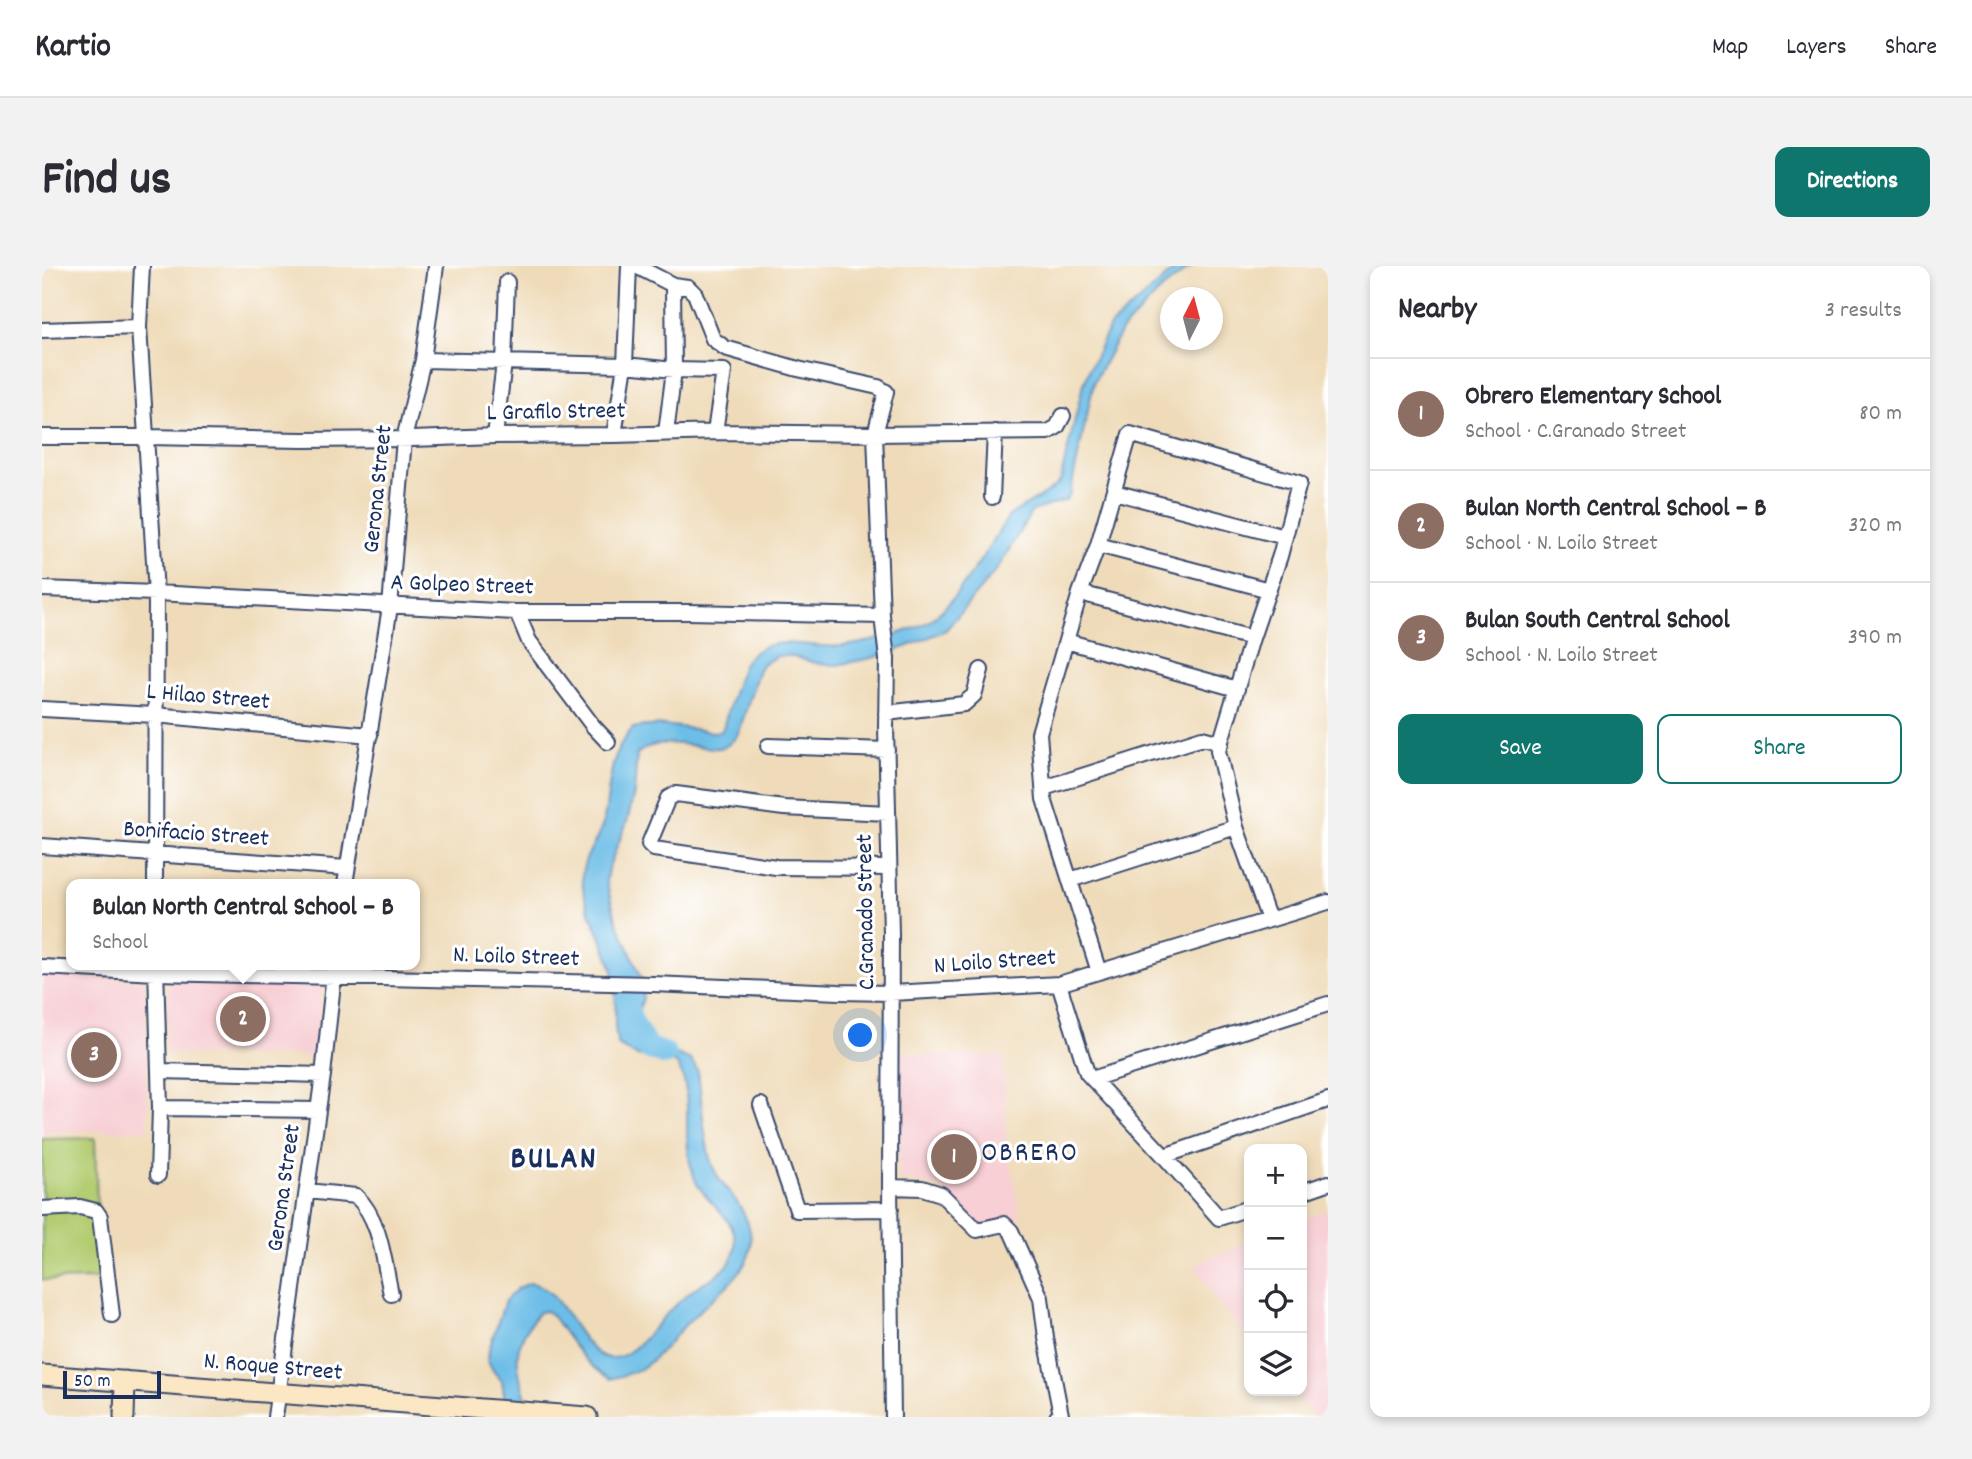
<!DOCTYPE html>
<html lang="en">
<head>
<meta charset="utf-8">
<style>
  body { margin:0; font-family:Dekko,sans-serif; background:#f2f2f3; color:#2b2b33 }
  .controls { position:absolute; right:21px; bottom:21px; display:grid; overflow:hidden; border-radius:14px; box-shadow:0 4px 10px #0003 }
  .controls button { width:63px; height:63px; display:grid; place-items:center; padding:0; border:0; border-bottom:2px solid #e1e1e2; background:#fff; color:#2b2b33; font:35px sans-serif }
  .compass { position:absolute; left:1118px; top:21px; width:63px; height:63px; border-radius:50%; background:#fff; box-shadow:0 4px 10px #0003; rotate:6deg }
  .scale { position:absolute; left:21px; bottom:18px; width:98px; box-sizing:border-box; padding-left:7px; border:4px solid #1b2f5e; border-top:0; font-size:19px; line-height:24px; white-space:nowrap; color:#1b2f5e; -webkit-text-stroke:5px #fff; paint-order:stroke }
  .you { position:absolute; left:819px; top:770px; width:24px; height:24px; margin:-18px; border:5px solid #fff; border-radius:50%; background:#1a73e8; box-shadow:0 0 0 10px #1a73e833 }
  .badge { display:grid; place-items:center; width:46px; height:46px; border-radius:50%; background:#0f766e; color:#fff; font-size:23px; font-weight:700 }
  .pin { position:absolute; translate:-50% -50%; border:4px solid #fff; box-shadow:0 2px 7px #0006 }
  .popup { position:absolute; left:24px; top:613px; width:354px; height:91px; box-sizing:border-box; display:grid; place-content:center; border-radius:14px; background:#fff; filter:drop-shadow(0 2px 5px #0005); font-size:23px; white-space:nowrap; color:#7c7c81 }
  .popup b { font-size:26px; color:#2b2b33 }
  .popup::after { content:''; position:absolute; left:50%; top:100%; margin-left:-14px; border:14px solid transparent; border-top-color:#fff }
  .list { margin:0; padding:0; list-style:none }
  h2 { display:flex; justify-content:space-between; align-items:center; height:91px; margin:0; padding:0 28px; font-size:30px }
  h2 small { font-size:23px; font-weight:400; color:#7c7c81 }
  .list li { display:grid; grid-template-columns:46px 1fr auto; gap:21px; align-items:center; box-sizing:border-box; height:112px; padding:0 28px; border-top:2px solid #e1e1e2 }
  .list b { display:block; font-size:26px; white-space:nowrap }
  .list p { margin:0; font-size:23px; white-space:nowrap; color:#7c7c81 }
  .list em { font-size:23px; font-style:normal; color:#7c7c81 }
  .actions { display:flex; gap:14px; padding:21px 28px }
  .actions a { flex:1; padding:16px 0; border:2px solid #0f766e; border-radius:14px; text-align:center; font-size:24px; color:#0f766e }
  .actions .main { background:#0f766e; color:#fff }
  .icon { flex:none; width:38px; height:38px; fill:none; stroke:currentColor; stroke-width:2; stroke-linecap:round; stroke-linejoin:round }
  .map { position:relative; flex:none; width:1286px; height:1151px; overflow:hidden; border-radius:14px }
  header { display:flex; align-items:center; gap:42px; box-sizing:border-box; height:98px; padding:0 35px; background:#fff; border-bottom:2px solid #e1e1e2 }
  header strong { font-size:33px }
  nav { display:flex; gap:38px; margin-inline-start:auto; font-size:24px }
  .intro { display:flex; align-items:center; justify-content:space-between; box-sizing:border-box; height:168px; padding:0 42px }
  h1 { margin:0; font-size:49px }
  .button { padding:18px 32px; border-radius:14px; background:#0f766e; color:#fff; font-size:24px; font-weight:700 }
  main { display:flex; gap:42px; padding:0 42px }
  aside { flex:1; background:#fff; border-radius:14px; box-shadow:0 4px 10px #0003 }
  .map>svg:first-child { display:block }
</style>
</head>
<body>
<header>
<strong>Kartio</strong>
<nav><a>Map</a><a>Layers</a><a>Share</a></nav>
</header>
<div class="intro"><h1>Find us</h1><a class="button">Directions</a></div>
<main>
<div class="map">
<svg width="1286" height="1151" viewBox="0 0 1286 1151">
  <rect width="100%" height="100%" fill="#fff"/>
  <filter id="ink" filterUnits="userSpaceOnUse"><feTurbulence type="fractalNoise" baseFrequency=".0143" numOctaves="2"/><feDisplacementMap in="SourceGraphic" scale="14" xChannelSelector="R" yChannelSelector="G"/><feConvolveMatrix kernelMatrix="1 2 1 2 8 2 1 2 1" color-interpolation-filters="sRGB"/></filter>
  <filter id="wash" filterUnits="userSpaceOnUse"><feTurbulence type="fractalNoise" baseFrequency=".00686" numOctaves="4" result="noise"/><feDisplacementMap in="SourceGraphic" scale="28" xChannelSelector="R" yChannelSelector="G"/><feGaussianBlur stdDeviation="1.57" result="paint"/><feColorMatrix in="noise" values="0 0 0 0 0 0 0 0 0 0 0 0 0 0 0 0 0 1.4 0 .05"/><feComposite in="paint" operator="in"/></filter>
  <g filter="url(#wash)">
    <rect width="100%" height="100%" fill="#efdbb9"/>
    <path fill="#f7cfd4" d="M0,709l103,5 3,150 -106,2z
      M126,715l154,4 -7,71 -149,-2z
      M859,788l103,2 2,79 15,87 -42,4 -38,-38 -42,-9z
      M1286,943v208h-13l-22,-26h9v-171z
      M1207,976v98l-30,-35 -24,-40z"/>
    <path fill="#b4cd73" stroke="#687e68" stroke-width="2" d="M53,872l4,141 -57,1v-141z"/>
    <path fill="#6cbde7" stroke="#4476a2" stroke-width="2" d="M1137,0h13l-30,23 -41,42 -27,51 -24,112 -4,6 -34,11 -34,57 -52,62 -40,17 -34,11 -35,7 -22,-2 -24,-7h-14l-15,8 -4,8 -19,60c-13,21 -21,17 -43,14 -20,-3 -43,-6 -59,8l-3,39 -7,29 -19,47 -2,12 10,38 26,60 1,20 -11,28 1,9 58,24 7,12c4,26 5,66 13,90 5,16 16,27 26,40 39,58 -11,81 -47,118 -13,13 -30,35 -45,46 -10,7 -23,10 -35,13 -27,-17 -40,-38 -58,-64l-6,-4 -7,1c-35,42 -19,59 -8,105h-23l-6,-36 -8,-9 -6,-11 1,-12 16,-48 13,-13 12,-5c5,1 11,3 15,6 22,15 38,64 63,69 22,3 40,-25 54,-39 9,-10 20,-20 31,-29 13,-10 34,-17 40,-34 12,-33 -22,-49 -36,-72 -2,-4 -4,-10 -5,-15 -11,-29 3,-79 -15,-104 -8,-10 -29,-6 -40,-9 -7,-3 -13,-8 -19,-11 -7,-23 1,-46 -4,-69 -6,-33 -30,-63 -32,-97 0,-22 15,-36 21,-55 6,-24 5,-51 15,-74 3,-8 9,-15 15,-22 27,-6 53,0 81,4l8,-1c5,-15 16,-61 24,-71 24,-30 63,-10 96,-14 22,-2 61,-12 82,-22 29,-14 66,-80 85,-108 17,-12 36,-19 51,-34l22,-93 8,-21 20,-42z"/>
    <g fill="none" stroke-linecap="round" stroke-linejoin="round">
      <path stroke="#6cbde7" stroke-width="23" d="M585,731l3,21 16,29 19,7"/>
    </g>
  </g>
  <g filter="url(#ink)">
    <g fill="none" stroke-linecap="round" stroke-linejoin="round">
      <g stroke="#3b496c" stroke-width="18">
        <path id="street" d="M100,0l-3,61 17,266 -1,291
          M594,0l37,19 1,85 -8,63
          M631,19l15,2 7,7 18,45 12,9 73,21 80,18 8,5 -11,42 7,182 5,43 -1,68 5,207 -1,253 3,230
          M0,64l97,-3
          M381,94l202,5 49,5 50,1 -9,61
          M572,169l11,-70 4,-99
          M453,170l9,-73 3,-81
          M0,171h105l155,3 110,-1 83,-3 119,-1 105,-3 156,2 173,-2 9,-5 6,-11
          M1072,226l171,45
          M950,231l3,-65
          M1056,279l171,45
          M0,323l114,4 359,19h173l194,4
          M1038,327l172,45
          M475,346l12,29 64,85 15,16
          M1024,375l171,48
          M0,443l113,6 215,20
          M844,447l78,-9 10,-9 7,-25
          M726,480l119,4
          M1002,522l158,-50 19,5
          M846,547l-104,-5 -108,-14 -8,4 -19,46 5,5 122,18 113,1
          M0,580l305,22
          M1028,614l166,-53
          M303,618l45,-277 14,-168 19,-79 13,-94
          M114,700l4,142 -2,67
          M0,701l114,6 497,11 186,8 52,1 168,-9 269,-82
          M1057,706l-55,-173 -5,-66 41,-140 18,-48 32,-111 169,49 -19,73 -28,82 -34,113 18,76 33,93
          M1017,718l28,89 77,83 55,62 30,-10
          M117,805l164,4
          M1050,813l236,-75
          M719,839l36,105 94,-1
          M118,842l158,2
          M1122,890l164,-56
          M848,921l32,1 19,6 36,36 27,-6 7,7 30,67 5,40 15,77 -4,2
          M265,925l49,5c25,23 28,67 35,98
          M1260,926l26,-9
          M0,943l38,-2 16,4 4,6 12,98
          M233,1151l48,-342 12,-110"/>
      </g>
      <g stroke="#3b496c" stroke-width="23">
        <path id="secondary" d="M0,1109l545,42
          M82,1151l1,-36"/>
      </g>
      <use href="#street" stroke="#fff" stroke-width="14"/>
      <use href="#secondary" stroke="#fbe7c3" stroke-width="19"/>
    </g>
  </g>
  <g text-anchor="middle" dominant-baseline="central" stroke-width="6" stroke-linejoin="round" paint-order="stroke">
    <g font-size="24" fill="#1b2f5e" stroke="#fff">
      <text transform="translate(514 147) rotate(-1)">L Grafilo Street</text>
      <text transform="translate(337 223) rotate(-84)">Gerona Street</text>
      <text transform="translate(420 320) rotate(2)">A Golpeo Street</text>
      <text transform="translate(166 432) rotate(5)">L Hilao Street</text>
      <text transform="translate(154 569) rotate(4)">Bonifacio Street</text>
      <text transform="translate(825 646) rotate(-91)">C.Granado Street</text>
      <text transform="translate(474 692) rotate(2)">N. Loilo Street</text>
      <text transform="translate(953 697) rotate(-4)">N Loilo Street</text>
      <text transform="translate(243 922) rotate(-82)">Gerona Street</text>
      <text transform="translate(231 1102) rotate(5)">N. Roque Street</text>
    </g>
    <g font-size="28" letter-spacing="2" fill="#1b2f5e" stroke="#fff">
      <text x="988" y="889">OBRERO</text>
    </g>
    <g font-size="32" font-weight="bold" letter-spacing="2" fill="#1b2f5e" stroke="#fff">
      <text x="512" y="895">BULAN</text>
    </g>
  </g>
</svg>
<div class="controls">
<button>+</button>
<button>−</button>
<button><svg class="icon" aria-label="locate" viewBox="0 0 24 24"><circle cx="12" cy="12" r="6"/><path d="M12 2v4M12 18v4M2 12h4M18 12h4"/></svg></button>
<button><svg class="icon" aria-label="layers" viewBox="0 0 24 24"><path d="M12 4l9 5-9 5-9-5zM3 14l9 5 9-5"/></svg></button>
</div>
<svg class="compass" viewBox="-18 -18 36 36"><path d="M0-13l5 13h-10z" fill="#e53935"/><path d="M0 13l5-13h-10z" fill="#7c7c81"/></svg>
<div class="scale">50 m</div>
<div class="you"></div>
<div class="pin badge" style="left:912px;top:891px;background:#8d6e63">1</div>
<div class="pin badge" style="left:201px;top:753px;background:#8d6e63">2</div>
<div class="popup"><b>Bulan North Central School – B</b>School</div>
<div class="pin badge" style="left:52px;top:789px;background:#8d6e63">3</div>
</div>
<aside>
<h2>Nearby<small>3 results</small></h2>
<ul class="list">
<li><span class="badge" style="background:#8d6e63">1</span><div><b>Obrero Elementary School</b><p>School · C.Granado Street</p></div><em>80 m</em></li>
<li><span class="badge" style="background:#8d6e63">2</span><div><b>Bulan North Central School – B</b><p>School · N. Loilo Street</p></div><em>320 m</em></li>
<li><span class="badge" style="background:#8d6e63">3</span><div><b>Bulan South Central School</b><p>School · N. Loilo Street</p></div><em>390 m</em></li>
</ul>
<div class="actions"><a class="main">Save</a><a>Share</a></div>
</aside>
</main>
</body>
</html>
